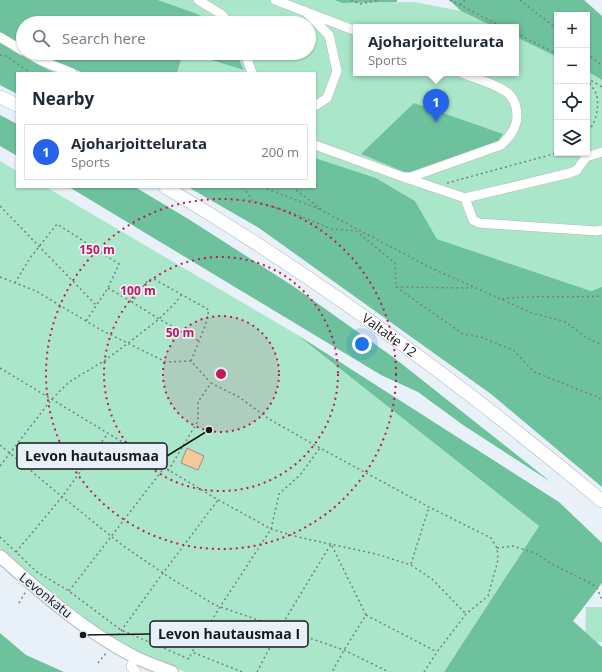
<!DOCTYPE html>
<html lang="en">
<head>
<meta charset="utf-8">
<style>
  body { margin:0; font-family:"Open Sans",sans-serif; background:#f6f6f7; color:#1f2937 }
  .controls { position:absolute; right:12px; top:12px; display:grid; overflow:hidden; border-radius:0px; box-shadow:0 1px 3px #0004 }
  .controls button { width:36px; height:36px; display:grid; place-items:center; padding:0; border:0; border-bottom:1px solid #e0e1e3; background:#fff; color:#1f2937; font:20px sans-serif }
  .you { position:absolute; left:362px; top:344px; width:14px; height:14px; margin:-10px; border:3px solid #fff; border-radius:50%; background:#1a73e8; box-shadow:0 0 0 6px #1a73e833 }
  .badge { display:grid; place-items:center; width:26px; height:26px; border-radius:50%; background:#2563eb; color:#fff; font-size:13px; font-weight:700 }
  .pin { position:absolute; translate:-50% -33px; filter:drop-shadow(0 1px 2px #0008) }
  .pin::after { content:''; position:absolute; top:21px; width:14px; height:12px; background:inherit; clip-path:polygon(0 0,100% 0,50% 100%) }
  .popup { position:absolute; left:353px; top:24px; width:166px; height:52px; box-sizing:border-box; display:grid; place-content:center; border-radius:0px; background:#fff; filter:drop-shadow(0 1px 3px #0005); font-size:13px; white-space:nowrap; color:#747a83 }
  .popup b { font-size:15px; color:#1f2937 }
  .popup::after { content:''; position:absolute; left:50%; top:100%; margin-left:-8px; border:8px solid transparent; border-top-color:#fff }
  .list { margin:0; padding:0; list-style:none }
  h2 { display:flex; justify-content:space-between; align-items:center; height:52px; margin:0; padding:0 16px; font-size:17px }
  h2 small { font-size:13px; font-weight:400; color:#747a83 }
  .list li { display:grid; grid-template-columns:26px 1fr auto; gap:12px; align-items:center; box-sizing:border-box; height:56px; margin:0 8px 8px; padding:0 8px; border:1px solid #e0e1e3; border-radius:0px }
  .list b { display:block; font-size:15px; white-space:nowrap }
  .list p { margin:0; font-size:13px; white-space:nowrap; color:#747a83 }
  .list em { font-size:13px; font-style:normal; color:#747a83 }
  .icon { flex:none; width:22px; height:22px; fill:none; stroke:currentColor; stroke-width:2; stroke-linecap:round; stroke-linejoin:round }
  .map { position:relative; flex:none; width:602px; height:672px; overflow:hidden }
  .search { position:absolute; background:#fff; box-shadow:0 1px 3px #0004; left:16px; top:16px; width:300px; height:44px; display:flex; align-items:center; gap:10px; box-sizing:border-box; padding:0 14px; border-radius:22px; color:#747a83; font-size:15px }
  .panel { position:absolute; background:#fff; box-shadow:0 1px 3px #0004; left:16px; top:72px; width:300px; height:116px; border-radius:0px }
  .map>svg:first-child { display:block }
</style>
</head>
<body>
<div class="map">
<svg width="602" height="672" viewBox="0 0 602 672">
  <rect width="100%" height="100%" fill="#e9f1f8"/>
  <path fill="#aae7ca" d="M158,0h176l8,3 72,-1 47,9 33,16h-138v46h160v-36l41,20v96h30v-82l15,9v207l-11,4 -154,-52 -22,-38 -39,-23 -61,-20v-85h-138l6,-20h5l56,17 -8,-17h73v-30h-94l-20,-10z
    M0,161l17,10v16h29l250,147 243,192 -95,146h-259l-47,-20 -20,-10 -19,-13 -67,-53 -32,-28z
    M586,607h16v35h-17z"/>
  <path fill="#6ec19d" d="M0,0h158l37,13 20,10h-192v22l-23,-13z
    M334,0h63v2l-55,1z
    M449,0h135l18,16v64l-15,-9v-56h-30v42l-41,-20v-10h-22l-33,-16z
    M0,43l49,27 8,3h-40v21l-17,-9z
    M36,53h147l-6,20h-93l-40,-15z
    M188,53h48l8,17z
    M414,103l89,31 -6,8 -90,31 -46,-19z
    M0,115l17,9v32l-17,-10z
    M315,158l61,20 39,23 22,38 154,52 11,-4v200l-111,-93 -232,-166 -71,-41h127z
    M69,187h66l55,33 103,66 100,71 158,125 -88,-57 -45,-33 -37,-17z
    M296,334l263,168 43,41v40l-29,38 29,26v25h-158l95,-146z
    M0,633l26,22 38,17h-64z"/>
  <path fill="#f7c89c" stroke="#978f89" d="M187,448l17,8 -6,14 -17,-7z"/>
  <g fill="none" stroke-linecap="round" stroke-linejoin="round">
    <g stroke="#b0b7be" stroke-width="10">
      <path id="minor" d="M198,0l23,14 8,9
        M275,0l81,31
        M305,11l24,24 8,36 -10,27 -12,8
        M0,37l23,14
        M27,53l15,8 30,12
        M245,53l7,20
        M315,145l88,32h8l90,-32c9,-8 16,-17 16,-29 0,-7 -2,-15 -7,-21 -8,-9 -36,-17 -48,-22
        M406,178l59,20 105,-25 7,-3 9,-13 16,-5
        M465,198l8,22 6,3 117,8 6,-1
        M135,657l-4,10 5,5"/>
    </g>
    <g stroke="#b0b7be" stroke-width="14">
      <path id="major" d="M0,556c40,36 87,77 135,101 12,6 24,10 37,15"/>
    </g>
    <g stroke="#b0b7be" stroke-width="14">
      <g id="highway">
        <path d="M0,97l17,8"/>
        <path id="s1" d="M165,187c156,92 298,198 437,314"/>
      </g>
    </g>
    <path stroke="#7a7f84" stroke-width="1.5" stroke-dasharray="2 3" stroke-linecap="butt" d="M351,0l9,4 20,-4
      M450,0l53,27
      M520,0l37,29
      M460,5l5,-5
      M516,33l41,21
      M587,53l15,13
      M0,55l6,1 25,17
      M587,78l15,9
      M587,79c3,5 8,11 10,17 2,12 -1,28 -10,36
      M447,183l110,-30
      M243,187l10,14 37,11 42,17 24,2 39,32 1,24 76,1
      M262,187l60,23
      M292,187l31,24 106,56 103,46 34,9 21,16 15,7
      M0,206l96,99
      M0,277l36,14 65,39 65,32 25,-1 19,21
      M15,283l15,-25 27,-34 62,40 -11,24 -22,33
      M396,287l67,47 18,3 32,13 21,22 61,24 7,4
      M108,288l24,14
      M502,299c33,-4 67,-1 100,-3
      M191,361l14,-35 4,-16 -55,-31 -6,1 -16,22 27,17 40,22
      M0,368l215,130 56,31 27,8 78,17 35,11 21,14 34,35
      M0,445l60,50 62,50 50,34 43,26 129,45 45,22
      M0,466l51,-66 18,-18 35,-21 23,-17 32,-25 17,-17 6,-8
      M168,471l30,-50v-19l13,-19 28,14 30,22 51,29 109,59 62,31 6,10 1,12 -10,36 -22,18 -29,38 -13,20
      M0,537l37,35 32,19 52,39 68,29 3,-7
      M497,548l16,-2 22,7 17,11 40,20 5,4 5,12
      M16,552l46,-55 46,-64
      M411,564l18,-57
      M69,591l95,-123
      M19,603l7,-12
      M366,615l71,37
      M118,635l45,-62 55,-73
      M98,663l9,-11
      M242,672l-50,-20 28,-45 51,-78 8,-35 21,-19 20,-27
      M257,672l23,-44 51,-84 35,71 -22,35 -12,22"/>
    <use href="#minor" stroke="#fff" stroke-width="9"/>
    <use href="#major" stroke="#fff" stroke-width="12"/>
    <use href="#highway" stroke="#fff" stroke-width="13"/>
  </g>
  <circle cx="221" cy="374" r="58" fill="#c2185b" fill-opacity=".12"/>
  <g fill="none" stroke="#c2185b" stroke-width="2" stroke-dasharray="2 4">
    <circle cx="221" cy="374" r="58"/>
    <circle cx="221" cy="374" r="117"/>
    <circle cx="221" cy="374" r="175"/>
  </g>
  <g text-anchor="middle" dominant-baseline="central" stroke-width="3.5" stroke-linejoin="round" paint-order="stroke">
    <g font-size="13" fill="#17191c" stroke="#e9f1f8">
      <text stroke="none"><textPath href="#s1" startOffset="269">Valtatie 12</textPath></text>
      <text transform="translate(46 595) rotate(39)">Levonkatu</text>
    </g>
  </g>
  <circle cx="221" cy="374" r="6" fill="#c2185b" stroke="#e9f1f8" stroke-width="2"/>
  <g font-size="12" text-anchor="middle" font-weight="bold" fill="#c2185b" stroke="#e9f1f8" stroke-width="3.5" stroke-linejoin="round" paint-order="stroke">
    <text x="97" y="254">150 m</text>
    <text x="138" y="295">100 m</text>
    <text x="180" y="337">50 m</text>
  </g>
  <path fill="none" stroke="#17191c" stroke-width="1.5" d="M209 430L167 456M83 635L150 634"/>
  <g fill="#17191c" stroke="#e9f1f8" stroke-width="1.5">
    <circle cx="209" cy="430" r="4"/>
    <circle cx="83" cy="635" r="4"/>
  </g>
  <g fill="#e9f1f8" stroke="#17191c" stroke-width="1.5">
    <rect x="17" y="443" width="150" height="26" rx="4"/>
    <rect x="150" y="621" width="158" height="26" rx="4"/>
  </g>
  <g font-size="14" text-anchor="middle" font-weight="bold" fill="#17191c">
    <text x="92" y="461">Levon hautausmaa</text>
    <text x="229" y="639">Levon hautausmaa I</text>
  </g>
</svg>
<div class="controls">
<button>+</button>
<button>−</button>
<button><svg class="icon" aria-label="locate" viewBox="0 0 24 24"><circle cx="12" cy="12" r="6"/><path d="M12 2v4M12 18v4M2 12h4M18 12h4"/></svg></button>
<button><svg class="icon" aria-label="layers" viewBox="0 0 24 24"><path d="M12 4l9 5-9 5-9-5zM3 14l9 5 9-5"/></svg></button>
</div>
<div class="you"></div>
<div class="pin badge" style="left:436px;top:122px">1</div>
<div class="popup"><b>Ajoharjoittelurata</b>Sports</div>
<div class="search"><svg class="icon" aria-label="search" viewBox="0 0 24 24"><circle cx="10" cy="10" r="6"/><path d="M15 15l6 6"/></svg>Search here</div>
<section class="panel">
<h2>Nearby<small></small></h2>
<ul class="list">
<li><span class="badge">1</span><div><b>Ajoharjoittelurata</b><p>Sports</p></div><em>200 m</em></li>
</ul>
</section>
</div>
</body>
</html>
